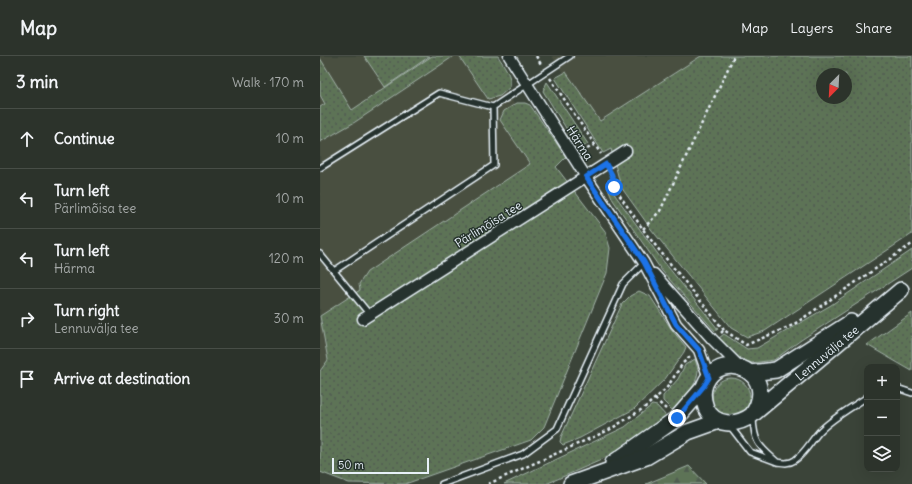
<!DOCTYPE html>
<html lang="en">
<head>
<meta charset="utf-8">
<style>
  body { margin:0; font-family:Delius,sans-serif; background:#343b33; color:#f1f3f6 }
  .controls { position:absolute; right:12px; bottom:12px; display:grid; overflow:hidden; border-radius:8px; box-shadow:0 4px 16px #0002 }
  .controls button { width:36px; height:36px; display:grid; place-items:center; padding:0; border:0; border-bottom:1px solid #484e47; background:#2c332b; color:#f1f3f6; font:20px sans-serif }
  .compass { position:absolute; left:496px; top:12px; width:36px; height:36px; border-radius:50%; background:#2c332b; box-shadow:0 4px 16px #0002; rotate:204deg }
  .scale { position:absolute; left:12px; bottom:10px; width:97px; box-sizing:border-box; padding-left:4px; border:2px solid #e8f1f8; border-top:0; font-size:11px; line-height:14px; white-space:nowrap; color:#e8f1f8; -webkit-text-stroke:3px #26332d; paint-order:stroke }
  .stop { position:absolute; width:12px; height:12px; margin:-9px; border:3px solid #1a73e8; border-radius:50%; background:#fff }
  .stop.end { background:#1a73e8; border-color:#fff; box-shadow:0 1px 4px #0008 }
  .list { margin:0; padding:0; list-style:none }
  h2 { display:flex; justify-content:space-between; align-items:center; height:52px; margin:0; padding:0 16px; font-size:17px }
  h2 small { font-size:13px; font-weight:400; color:#a6aaa9 }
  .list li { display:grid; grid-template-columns:26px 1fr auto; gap:12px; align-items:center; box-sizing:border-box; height:60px; padding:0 16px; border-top:1px solid #484e47 }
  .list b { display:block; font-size:15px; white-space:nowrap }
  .list p { margin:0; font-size:13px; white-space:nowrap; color:#a6aaa9 }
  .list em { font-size:13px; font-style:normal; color:#a6aaa9 }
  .icon { flex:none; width:22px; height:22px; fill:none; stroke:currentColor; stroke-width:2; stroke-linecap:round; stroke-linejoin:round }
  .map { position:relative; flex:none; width:592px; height:428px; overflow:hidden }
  header { display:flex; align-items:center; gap:24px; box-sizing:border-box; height:56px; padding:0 20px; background:#2c332b; border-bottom:1px solid #484e47 }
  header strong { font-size:19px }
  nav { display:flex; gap:22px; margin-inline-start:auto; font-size:14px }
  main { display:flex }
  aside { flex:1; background:#2c332b }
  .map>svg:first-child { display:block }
</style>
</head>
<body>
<header>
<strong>Map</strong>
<nav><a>Map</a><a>Layers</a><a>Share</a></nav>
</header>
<main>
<aside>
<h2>3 min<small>Walk · 170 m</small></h2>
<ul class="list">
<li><svg class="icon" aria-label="ahead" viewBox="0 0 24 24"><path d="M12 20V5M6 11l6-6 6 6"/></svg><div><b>Continue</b></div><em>10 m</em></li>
<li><svg class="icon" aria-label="left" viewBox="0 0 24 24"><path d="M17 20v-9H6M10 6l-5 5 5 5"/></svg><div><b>Turn left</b><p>Pärlimõisa tee</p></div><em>10 m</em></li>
<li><svg class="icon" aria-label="left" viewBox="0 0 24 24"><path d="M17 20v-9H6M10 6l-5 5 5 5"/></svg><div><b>Turn left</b><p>Härma</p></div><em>120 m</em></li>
<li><svg class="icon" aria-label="right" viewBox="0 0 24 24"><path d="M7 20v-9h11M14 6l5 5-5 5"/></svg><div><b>Turn right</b><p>Lennuvälja tee</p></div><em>30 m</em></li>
<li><svg class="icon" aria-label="arrive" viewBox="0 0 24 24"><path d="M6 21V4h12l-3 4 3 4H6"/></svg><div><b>Arrive at destination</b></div></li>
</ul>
</aside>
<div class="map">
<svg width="592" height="428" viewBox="0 0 592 428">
  <defs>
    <pattern id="grass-dots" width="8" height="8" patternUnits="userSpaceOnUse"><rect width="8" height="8" fill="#5d7357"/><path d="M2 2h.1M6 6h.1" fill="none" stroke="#505b50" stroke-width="1.8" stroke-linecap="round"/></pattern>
    <pattern id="forest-firs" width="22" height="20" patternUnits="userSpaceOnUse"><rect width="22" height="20" fill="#5d7357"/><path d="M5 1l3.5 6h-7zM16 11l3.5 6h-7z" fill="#505b50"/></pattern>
  </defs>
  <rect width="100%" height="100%" fill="#3b4439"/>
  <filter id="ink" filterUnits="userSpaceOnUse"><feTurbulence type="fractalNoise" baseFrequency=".025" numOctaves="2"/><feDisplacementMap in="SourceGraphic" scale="8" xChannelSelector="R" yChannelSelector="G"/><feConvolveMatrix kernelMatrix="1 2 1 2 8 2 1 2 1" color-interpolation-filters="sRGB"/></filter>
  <g filter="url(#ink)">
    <path fill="#494f41" d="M0,0h162l71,106 -232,154 7,44 -8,11z
      M232,0h170l-120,78z"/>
    <path fill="url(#grass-dots)" stroke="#a2b2a8" fill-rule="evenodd" d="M44,0h66l-45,31z
      M112,0h22l-99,66 -35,20v-35l5,-3 -5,-9v-37l32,52z
      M139,0h39c6,10 14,19 12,31l-10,9 -12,3z
      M381,0h211v178l-147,97 -18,6 -16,-9 -80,-99 -30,-42 -10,-38 -8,4 -48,-75 11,-6 34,49zM502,18h24v24h-24z
      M227,26l41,62 -6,3 -8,-6 -31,-50z
      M197,47h8l5,2 36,52 -10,10 49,64 5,17 -3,25 -63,154 -13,13 -126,44 -56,-1 -29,-11v-101l8,-11 -8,-44 40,-26 -1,-6 8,-12 163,-108 -30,-44 4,-9z
      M289,123l6,16 45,62 58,72 -3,2 -53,-60 -49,-71 -5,-12z
      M592,194v18l-111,72 -27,20 -22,3 -14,-5 -19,-20 5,-4 23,15 10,-1 74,-43z
      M319,235l11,5 22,34 14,17 -2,5 -19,27 -31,30 -54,29 -17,7 -3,-3 1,-5 61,-133 8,-8z
      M592,257v58l-45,-26z
      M375,303c1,3 2,7 3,10 0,17 -15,31 -26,41l-9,-9v-5l15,-17 7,-14z
      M392 341a19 19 0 1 1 38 0a19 19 0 1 1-38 0Z
      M332,349l5,1 9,10 -29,23 -38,22 -53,23h-42l121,-57z"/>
    <path fill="url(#forest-firs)" stroke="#a2b2a8" d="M369,410l17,18h-60z"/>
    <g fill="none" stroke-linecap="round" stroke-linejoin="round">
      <g stroke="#e8f1f8" stroke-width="8">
        <path id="lane" d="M0,112l119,-75 54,14 77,-51
          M0,198l50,61
          M14,215l160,-106 -1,-58
          M577,332l15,5
          M410,370l20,26 27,10c-18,-16 -23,-19 -24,-44
          M457,406c7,1 12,2 18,-2 10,-7 16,-19 24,-28 13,-14 32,-24 48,-35
          M122,428l81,-30 34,-25 66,-145 21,-21"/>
      </g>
      <g stroke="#e8f1f8" stroke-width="13">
        <path id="street" d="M189,0l77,121 58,86 32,61 23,26 10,28
          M334,218l58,65 29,29
          M43,263l263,-168"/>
      </g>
      <g stroke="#e8f1f8" stroke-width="18">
        <g id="secondary">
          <path d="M430,317l26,-3 75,-48"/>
          <path id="s1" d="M432,359c29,-42 -31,-68 -47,-31 -3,8 -2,16 1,24 9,19 31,18 46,7l149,-125"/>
          <path d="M293,407l64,-45 27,-31"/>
          <path d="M251,428l75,-27 42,-25 31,-11"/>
        </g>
      </g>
      <path stroke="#e8f1f8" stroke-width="2.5" stroke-dasharray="3 3" stroke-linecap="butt" d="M216,0l6,10
        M230,22l51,76
        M262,96l12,-7
        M291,117l3,14 33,48 77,95
        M323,173l17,-18 74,-155
        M401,277l3,-3 22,15 47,-20 119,-81
        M335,343l11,10
        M168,428l121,-54 35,-22 22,-19 17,-26 7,-6"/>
      <use href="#lane" stroke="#26332d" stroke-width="5"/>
      <use href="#street" stroke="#26332d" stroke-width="10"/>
      <use href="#secondary" stroke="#26332d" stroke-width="15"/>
    </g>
  </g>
  <g fill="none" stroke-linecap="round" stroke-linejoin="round" filter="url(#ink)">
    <path stroke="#1a73e8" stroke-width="5" d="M294,131l-2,-12 -6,-11 -20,13 58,85 32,62 23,26 10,28 -5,8 -27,32"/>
  </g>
  <g text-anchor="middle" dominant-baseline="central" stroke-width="3" stroke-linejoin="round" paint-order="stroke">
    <g font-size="12" fill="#e8f1f8" stroke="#26332d">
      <text transform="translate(260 87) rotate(57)">Härma</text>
      <text transform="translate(168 168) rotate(-32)">Pärlimõisa tee</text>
      <text stroke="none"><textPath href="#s1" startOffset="276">Lennuvälja tee</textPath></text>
    </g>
  </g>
</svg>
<div class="controls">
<button>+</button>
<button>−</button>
<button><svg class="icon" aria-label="layers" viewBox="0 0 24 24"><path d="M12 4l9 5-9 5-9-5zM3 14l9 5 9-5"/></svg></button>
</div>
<svg class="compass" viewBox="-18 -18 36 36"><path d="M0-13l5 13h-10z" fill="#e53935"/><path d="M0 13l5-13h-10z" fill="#a6aaa9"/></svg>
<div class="scale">50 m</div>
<div class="stop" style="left:294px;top:131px"></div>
<div class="stop end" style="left:357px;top:362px"></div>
</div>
</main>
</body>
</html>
